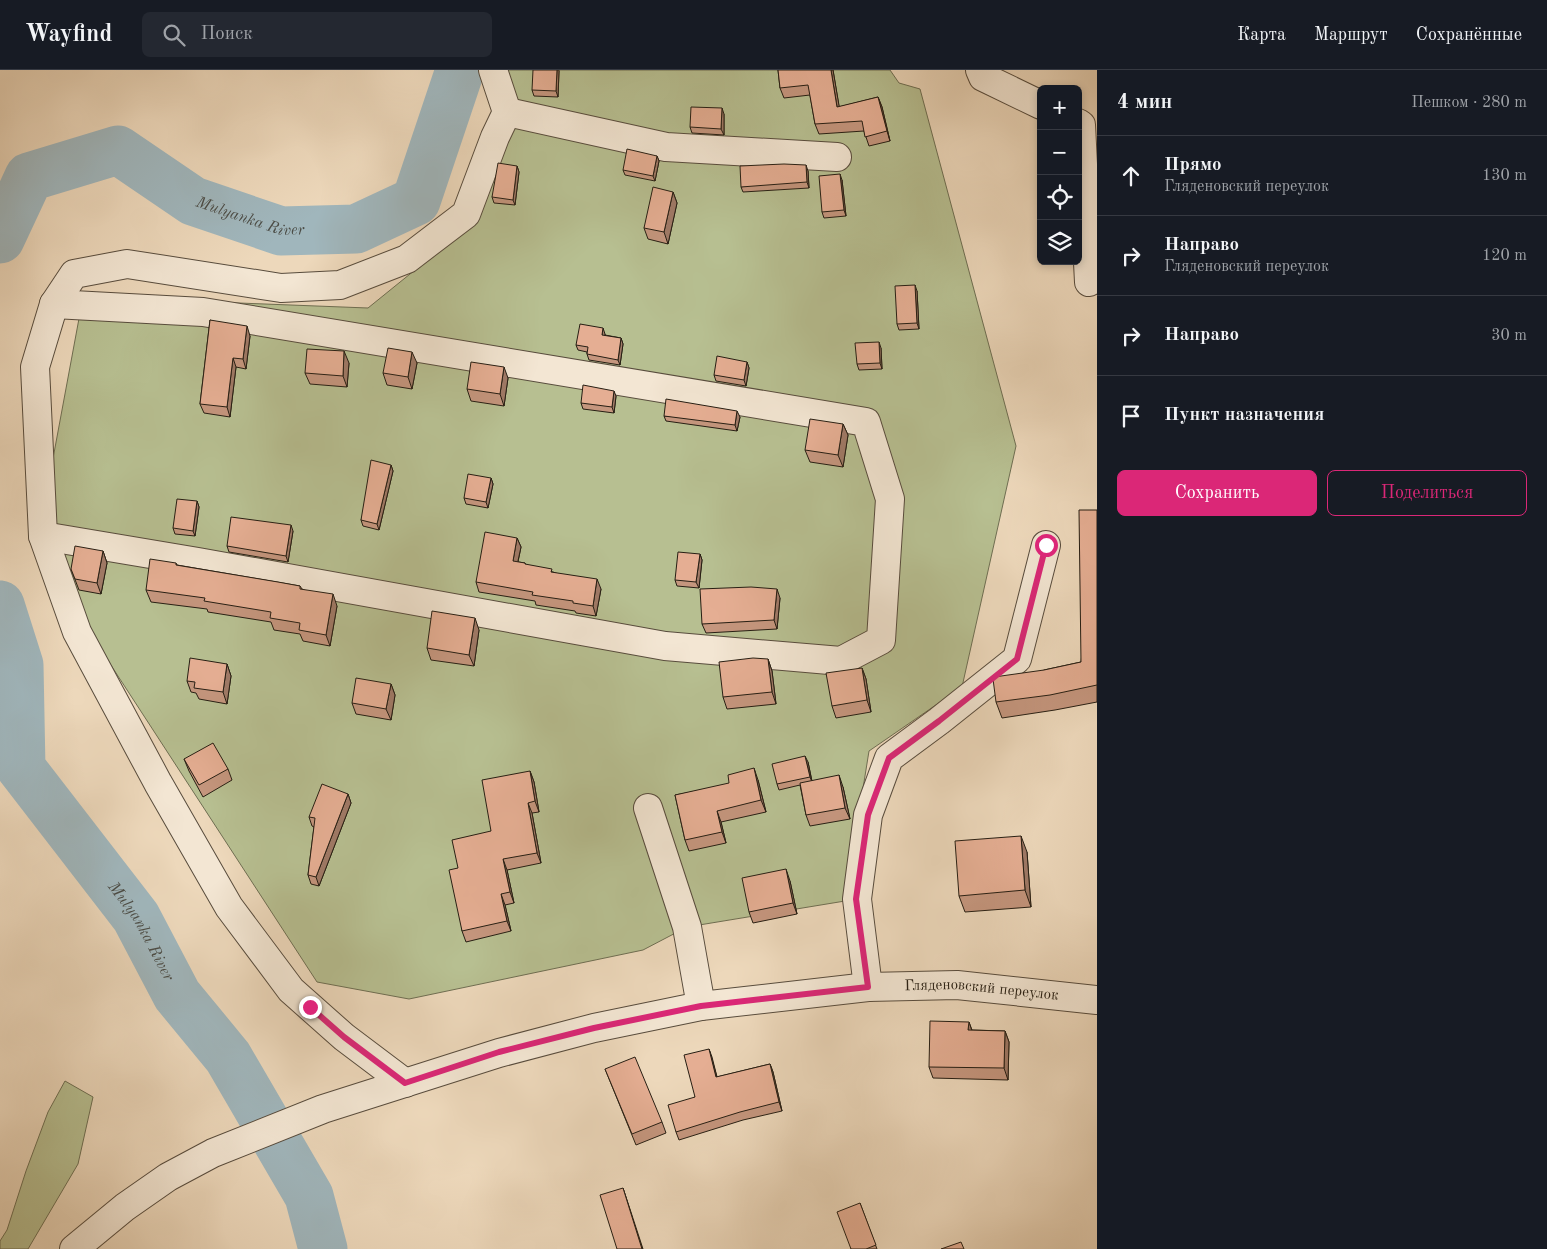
<!DOCTYPE html>
<html lang="ru">
<head>
<meta charset="utf-8">
<style>
  body { margin:0; font-family:"Old Standard TT",serif; background:#242831; color:#f1f3f6 }
  .controls { position:absolute; right:15px; top:15px; display:grid; overflow:hidden; border-radius:8px; box-shadow:0 2px 8px #0003 }
  .controls button { width:45px; height:45px; display:grid; place-items:center; padding:0; border:0; border-bottom:1px solid #363941; background:#171b24; color:#f1f3f6; font:25px sans-serif }
  .stop { position:absolute; width:15px; height:15px; margin:-11px; border:4px solid #db2777; border-radius:50%; background:#fff }
  .stop.end { background:#db2777; border-color:#fff; box-shadow:0 1px 5px #0008 }
  .list { margin:0; padding:0; list-style:none }
  h2 { display:flex; justify-content:space-between; align-items:center; height:65px; margin:0; padding:0 20px; font-size:21px }
  h2 small { font-size:16px; font-weight:400; color:#9ea1a6 }
  .list li { display:grid; grid-template-columns:32px 1fr auto; gap:15px; align-items:center; box-sizing:border-box; height:80px; padding:0 20px; border-top:1px solid #363941 }
  .list b { display:block; font-size:19px; white-space:nowrap }
  .list p { margin:0; font-size:16px; white-space:nowrap; color:#9ea1a6 }
  .list em { font-size:16px; font-style:normal; color:#9ea1a6 }
  .actions { display:flex; gap:10px; padding:15px 20px }
  .actions a { flex:1; padding:11px 0; border:1px solid #db2777; border-radius:8px; text-align:center; font-size:18px; color:#db2777 }
  .actions .main { background:#db2777; color:#fff }
  .icon { flex:none; width:28px; height:28px; fill:none; stroke:currentColor; stroke-width:2; stroke-linecap:round; stroke-linejoin:round }
  .map { position:relative; flex:none; width:1097px; height:1179px; overflow:hidden }
  header { display:flex; align-items:center; gap:30px; box-sizing:border-box; height:70px; padding:0 25px; background:#171b24; border-bottom:1px solid #363941 }
  header strong { font-size:24px }
  nav { display:flex; gap:28px; margin-inline-start:auto; font-size:18px }
  .search { width:350px; height:45px; background:#242831; display:flex; align-items:center; gap:12px; box-sizing:border-box; padding:0 18px; border-radius:8px; color:#9ea1a6; font-size:19px }
  main { display:flex }
  aside { flex:1; background:#171b24 }
  .map>svg:first-child { display:block }
</style>
</head>
<body>
<header>
<strong>Wayfind</strong>
<div class="search"><svg class="icon" aria-label="search" viewBox="0 0 24 24"><circle cx="10" cy="10" r="6"/><path d="M15 15l6 6"/></svg>Поиск</div>
<nav><a>Карта</a><a>Маршрут</a><a>Сохранённые</a></nav>
</header>
<main>
<div class="map">
<svg width="1097" height="1179" viewBox="0 0 1097 1179">
  <rect width="100%" height="100%" fill="#edd8bb"/>
  <filter id="stains"><feTurbulence type="fractalNoise" baseFrequency=".004" numOctaves="4"/><feColorMatrix values="0 0 0 0 .2 0 0 0 0 .09 0 0 0 0 .02 0 0 0 .5 -.17"/></filter>
  <radialGradient id="worn" r=".72"><stop offset=".6" stop-color="#630" stop-opacity="0"/><stop offset="1" stop-color="#630" stop-opacity=".3"/></radialGradient>
  <path fill="#b7bf91" stroke="#6e6e52" d="M498,0h392l9,13 21,6 96,357 -54,241 -93,64 -24,150 -158,26 -44,23 -234,49 -92,-17 -281,-432 47,-253 285,11 84,-68 54,-147z
    M65,1011l28,16 -15,67 -50,85h-28v-8l7,-11 19,-59 22,-59z"/>
  <g fill="none" stroke-linecap="round" stroke-linejoin="round">
    <g stroke="#a0b6bc" stroke-width="49">
      <path id="s1" d="M0,169l29,-62 89,-27 75,51 88,30 75,-2 60,-28 44,-131"/>
      <path id="s2" d="M0,535l19,60 2,103 115,149 41,78 51,62 81,139 14,53"/>
    </g>
    <g stroke="#584c3d" stroke-width="30">
      <g id="minor">
        <path d="M980,0l3,7 58,28"/>
        <path d="M507,42l159,35 171,10"/>
        <path d="M1078,53l3,2 8,157"/>
        <path d="M43,466l155,26 467,84 176,15 40,-21 9,-141 -24,-77 -663,-110 -149,-8"/>
        <path d="M648,738l39,119 14,79"/>
        <path d="M868,917l-11,-88 11,-84 21,-57 50,-37 78,-62 29,-114"/>
        <path d="M405,1013l-61,-46 -53,-47 -62,-83 -71,-124 -81,-151 -34,-96 -8,-169 19,-63 20,-30 53,-10 154,24 59,-3 67,-26 59,-45 29,-77 12,-25 -14,-42"/>
        <path id="s3" d="M74,1179l51,-42 43,-30 45,-24 110,-44 176,-56 95,-25 107,-22 167,-19 89,-2 140,15"/>
      </g>
    </g>
    <use href="#minor" stroke="#f3e6d3" stroke-width="28"/>
  </g>
  <path fill="#c5967e" stroke="#261e13" d="M778,0h55l6,37 39,-10 4,10 8,34 -21,5 -5,-15 -45,3 -4,-10 -5,-29 -26,3 -4,-10z
    M559,1l-1,26 -24,-1 -2,-6z
    M724,44v21l-32,-2 -2,-6z
    M657,86l2,5 -4,20 -30,-6 -2,-5z
    M517,96l2,6 -4,33 -21,-2 -2,-6z
    M808,101l1,17 -66,4 -2,-5z
    M842,110l4,36 -22,2 -2,-6z
    M673,122l4,11 -9,41 -20,-5 -4,-11z
    M917,221l2,38 -20,1 -2,-6z
    M210,250l40,16 -4,33 -10,-2 -6,50 -26,-4 -4,-9z
    M605,264v1l16,3 2,6 -3,21 -31,-5 -2,-6v-2l-9,-2 -2,-5z
    M881,278l1,21 -23,1 -2,-6z
    M747,292l2,6 -3,18 -30,-5 -2,-6z
    M349,293l-2,24 -37,-3 -5,-11z
    M417,293l-5,26 -25,-4 -4,-12z
    M508,308l-4,28 -33,-5 -4,-12z
    M616,326l-2,17 -31,-4 -2,-6z
    M664,346l76,1 -3,14 -71,-10z
    M843,354l5,11 -5,32 -33,-5 -5,-12z
    M391,395l2,6 -14,59 -16,-4 -2,-6z
    M491,408l2,6 -5,24 -22,-4 -2,-6z
    M197,431l2,6 -4,29 -20,-2 -2,-6z
    M1097,440v192l-42,8 -53,8 -6,-16 48,-32 37,-8z
    M293,461l-5,31 -59,-10 -2,-6z
    M517,468l4,9 -3,15 7,1 1,2 27,7 48,17 -5,27 -20,-3 -1,-2 -39,-6 -1,-4 -56,-9 -3,-10z
    M103,481l4,12 -6,31 -22,-4 -8,-21z
    M700,484l2,6 -3,28 -22,-2 -2,-6z
    M176,493l1,2 123,21 2,3 35,17 -7,40 -27,-5 -3,-7 -26,-4 -3,-8 -63,-10 -1,-3 -56,-7 -5,-12z
    M780,528l-3,31 -71,4 -4,-9z
    M479,560l-5,36 -43,-6 -4,-12z
    M768,589l4,12 4,33 -49,5 -4,-12z
    M227,594l4,12 -4,28 -28,-5 -3,-6 -5,-1 -4,-11z
    M862,598l4,11 5,33 -35,6 -4,-12z
    M391,614l4,11 -4,25 -35,-6 -4,-11z
    M184,689l44,10 4,11 -29,17 -14,-26z
    M808,692l4,19 31,6 7,32 -40,7 -4,-11 -6,-30 -21,5 -2,-6z
    M530,701l4,11 5,30 -7,1 9,50 -34,7 7,33 -9,2 6,26 -45,11 -4,-11 -4,-63 33,-37z
    M758,710l8,32 -45,10 5,21 -37,8 -4,-11 -10,-45z
    M348,724l3,9 -32,83 -8,-2 -3,-9 6,-48 -2,-1 -3,-9z
    M1027,782l4,55 -66,5 -6,-16z
    M790,811l7,33 -44,9 -4,-11z
    M969,952l3,8 33,1 4,11 -1,38 -75,-2 -4,-11z
    M709,979l8,28 53,-13 3,8 9,39 -39,9 -64,20 -3,-8 19,-35z
    M605,999l57,53 4,11 -30,12z
    M860,1133l17,46h-26z"/>
  <path fill="#a07a67" stroke="#261e13" d="M557,0h2v1l-1,26 -2,-6z
    M831,0h2l8,47 -4,-10z
    M878,27l4,10 8,34 -3,-10z
    M722,38l2,6v21l-3,-6z
    M657,86l2,5 -4,20 -2,-5z
    M806,95l2,6 1,17 -2,-6z
    M517,96l2,6 -4,33 -2,-5z
    M840,104l2,6 4,36 -2,-6z
    M673,122l4,11 -9,41 -4,-12z
    M915,215l2,6 2,38 -2,-6z
    M247,256l3,10 -4,33 -3,-10z
    M603,258l2,6 -1,7 -2,-6z
    M621,268l2,6 -3,21 -2,-5z
    M879,272l2,6 1,21 -2,-6z
    M344,281l5,12 -2,24 -4,-11z
    M412,282l5,11 -5,26 -4,-12z
    M233,288l3,9 -6,50 -3,-10z
    M747,292l2,6 -3,18 -2,-6z
    M504,297l4,11 -4,28 -4,-12z
    M614,321l2,5 -2,17 -2,-6z
    M737,341l3,6 -3,14 -2,-6z
    M843,354l5,11 -5,32 -5,-12z
    M391,395l2,6 -14,59 -2,-6z
    M491,408l2,6 -5,24 -2,-6z
    M197,431l2,6 -4,29 -2,-5z
    M291,455l2,6 -5,31 -2,-6z
    M517,468l4,9 -5,23 -3,-9z
    M103,481l4,12 -6,31 -4,-11z
    M700,484l2,6 -3,28 -3,-6z
    M597,509l4,10 -5,27 -3,-10z
    M777,519l3,9 -3,31 -3,-9z
    M333,524l4,12 -7,40 -4,-11z
    M475,548l4,12 -5,36 -5,-11z
    M768,589l4,12 4,33 -4,-12z
    M227,594l4,12 -4,28 -4,-12z
    M862,598l4,11 5,33 -4,-12z
    M391,614l4,11 -4,25 -5,-11z
    M805,686l3,6 4,20 -2,-5z
    M754,698l4,12 8,32 -5,-12z
    M530,701l4,11 5,30 -4,-11z
    M839,705l4,12 7,32 -5,-11z
    M348,724l3,9 -32,83 -3,-9z
    M528,733l4,10 9,50 -4,-10z
    M717,741l4,11 5,21 -4,-11z
    M1021,766l6,16 4,55 -6,-17z
    M503,789l4,11 7,33 -4,-11z
    M786,799l4,12 7,33 -4,-11z
    M501,824l4,11 6,26 -4,-10z
    M969,952l4,12 -5,-4z
    M1005,961l4,11 -1,38 -4,-12z
    M709,979l3,8 7,28 -3,-8z
    M770,994l3,8 9,39 -3,-9z
    M623,1118l4,12 16,49h-1z"/>
  <path fill="#e5ae93" stroke="#261e13" d="M533,0h24l-1,21 -24,-1z
    M778,0h53l6,37 41,-10 9,34 -22,6 -3,-16 -47,3 -7,-39 -28,3z
    M691,37l31,1 -1,21 -31,-2z
    M627,79l30,7 -4,20 -30,-6z
    M498,93l19,3 -4,34 -21,-3z
    M784,94l22,1 1,17 -66,5 -1,-21z
    M840,104l4,36 -22,2 -3,-36z
    M653,117l20,5 -9,40 -20,-4z
    M915,215l2,38 -20,1 -2,-38z
    M210,250l37,6 -4,33 -10,-1 -6,49 -27,-3z
    M580,254l23,4 -1,7 19,3 -3,22 -31,-6 1,-7 -12,-2z
    M879,272l1,21 -23,1 -2,-21z
    M388,278l24,4 -4,25 -25,-4z
    M307,279l37,2 -1,25 -38,-3z
    M717,286l30,6 -3,18 -30,-5z
    M471,292l33,5 -4,27 -33,-5z
    M583,315l31,6 -2,16 -31,-4z
    M666,329l71,12 -2,14 -71,-9z
    M810,349l33,5 -5,31 -33,-5z
    M371,390l20,5 -14,59 -16,-4z
    M468,404l23,4 -5,24 -22,-4z
    M177,429l20,2 -4,30 -20,-3z
    M1079,440h18v175l-47,10 -54,7 -3,-23 1,-2 50,-7 37,-8z
    M231,447l60,8 -5,31 -59,-10z
    M485,462l32,6 -4,23 12,2v1l27,5 -1,3 46,7 -4,27 -20,-3v-2l-41,-6 1,-3 -57,-10z
    M75,476l28,5 -6,32 -22,-4 -4,-10z
    M678,482l22,2 -4,28 -21,-2z
    M150,489l26,4v2l102,17 22,4v3l33,5 -7,41 -27,-5 1,-7 -30,-5 1,-6 -67,-11 1,-3 -59,-8z
    M751,517l26,2 -3,31 -72,4 -2,-35z
    M432,541l43,7 -6,37 -42,-7z
    M190,588l37,6 -4,28 -29,-4 1,-6 -8,-1z
    M753,588l15,1 4,33 -49,5 -4,-35z
    M862,598l5,32 -35,6 -6,-33z
    M356,608l35,6 -5,25 -34,-6z
    M213,673l15,26 -29,16 -15,-26z
    M805,686l5,21 -33,7 -5,-20z
    M754,698l7,32 -44,11 5,21 -37,8 -10,-45 54,-12 -1,-8z
    M530,701l5,30 -7,2 9,50 -34,6 7,33 -9,2 6,27 -45,10 -13,-61 9,-2 -6,-28 39,-9 -9,-51z
    M839,705l6,33 -39,7 -6,-32z
    M322,714l26,10 -32,83 -8,-2 7,-57 -6,-1z
    M1021,766l4,54 -66,6 -4,-55z
    M786,799l7,34 -44,9 -7,-34z
    M930,951l39,1 -1,8 37,1 -1,37 -75,-1z
    M709,979l7,28 54,-13 9,38 -39,10 -64,20 -8,-27 27,-8 -11,-42z
    M635,987l27,65 -30,12 -27,-65z
    M623,1118l19,61h-25l-17,-54z
    M860,1133l16,42 -10,4h-15l-14,-37z
    M961,1172l3,7h-23z"/>
  <g fill="none" stroke-linecap="round" stroke-linejoin="round">
    <path stroke="#db2777" stroke-width="6" d="M310,937l34,30 61,46 94,-31 95,-24 107,-22 167,-19 -12,-88 12,-84 21,-57 50,-37 78,-62 29,-114"/>
  </g>
  <g text-anchor="middle" dominant-baseline="central" stroke-width="4" stroke-linejoin="round" paint-order="stroke">
    <g font-size="15" fill="#261e13" stroke="#f3e6d3">
      <text stroke="none"><textPath href="#s3" startOffset="962">Гляденовский переулок</textPath></text>
    </g>
    <g font-size="16" font-style="italic" fill="#4b4c46" stroke="#f3e6d3">
      <text stroke="none"><textPath href="#s1" startOffset="312">Mulyanka River</textPath></text>
      <text stroke="none"><textPath href="#s2" startOffset="369">Mulyanka River</textPath></text>
    </g>
  </g>
  <rect width="100%" height="100%" filter="url(#stains)"/>
  <rect width="100%" height="100%" fill="url(#worn)"/>
</svg>
<div class="controls">
<button>+</button>
<button>−</button>
<button><svg class="icon" aria-label="locate" viewBox="0 0 24 24"><circle cx="12" cy="12" r="6"/><path d="M12 2v4M12 18v4M2 12h4M18 12h4"/></svg></button>
<button><svg class="icon" aria-label="layers" viewBox="0 0 24 24"><path d="M12 4l9 5-9 5-9-5zM3 14l9 5 9-5"/></svg></button>
</div>
<div class="stop" style="left:1046px;top:475px"></div>
<div class="stop end" style="left:310px;top:937px"></div>
</div>
<aside>
<h2>4 мин<small>Пешком · 280 m</small></h2>
<ul class="list">
<li><svg class="icon" aria-label="ahead" viewBox="0 0 24 24"><path d="M12 20V5M6 11l6-6 6 6"/></svg><div><b>Прямо</b><p>Гляденовский переулок</p></div><em>130 m</em></li>
<li><svg class="icon" aria-label="right" viewBox="0 0 24 24"><path d="M7 20v-9h11M14 6l5 5-5 5"/></svg><div><b>Направо</b><p>Гляденовский переулок</p></div><em>120 m</em></li>
<li><svg class="icon" aria-label="right" viewBox="0 0 24 24"><path d="M7 20v-9h11M14 6l5 5-5 5"/></svg><div><b>Направо</b></div><em>30 m</em></li>
<li><svg class="icon" aria-label="arrive" viewBox="0 0 24 24"><path d="M6 21V4h12l-3 4 3 4H6"/></svg><div><b>Пункт назначения</b></div></li>
</ul>
<div class="actions"><a class="main">Сохранить</a><a>Поделиться</a></div>
</aside>
</main>
</body>
</html>
